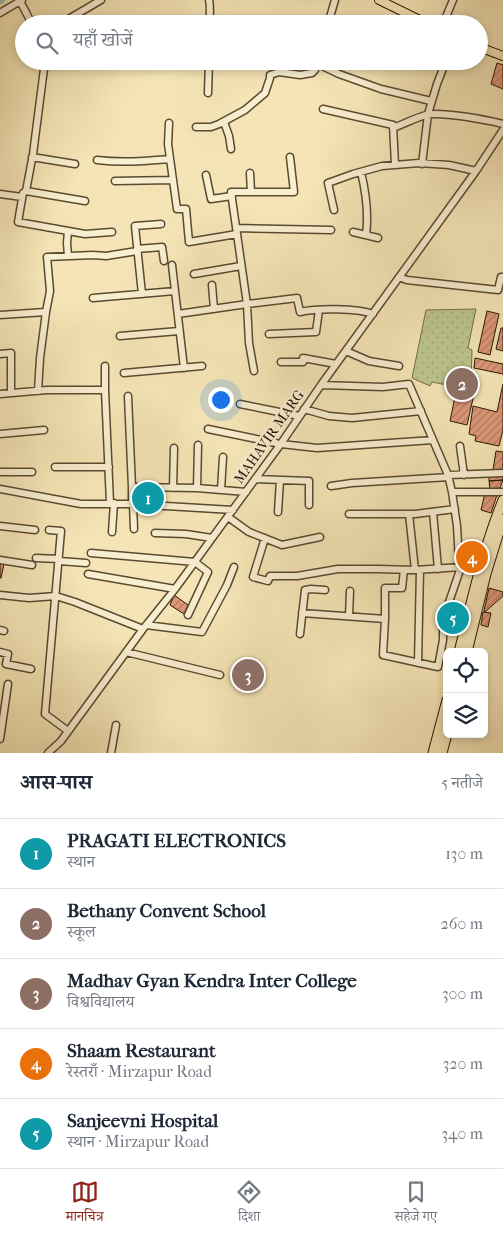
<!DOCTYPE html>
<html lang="hi">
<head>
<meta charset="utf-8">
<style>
  body { margin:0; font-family:"IM FELL French Canon","Noto Serif Devanagari",serif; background:#f6f6f7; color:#1f2937 }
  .controls { position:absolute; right:15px; bottom:15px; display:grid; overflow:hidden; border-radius:8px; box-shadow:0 2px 8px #0003 }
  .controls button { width:45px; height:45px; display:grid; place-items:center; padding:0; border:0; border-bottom:1px solid #e0e1e3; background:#fff; color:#1f2937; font:25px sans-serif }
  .you { position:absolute; left:220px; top:399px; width:18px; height:18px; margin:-12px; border:4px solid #fff; border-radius:50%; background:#1a73e8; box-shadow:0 0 0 8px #1a73e833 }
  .badge { display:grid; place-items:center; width:32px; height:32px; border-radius:50%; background:#8f2418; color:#fff; font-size:16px; font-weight:700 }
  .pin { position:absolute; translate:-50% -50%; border:2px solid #fff; box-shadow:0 1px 5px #0006 }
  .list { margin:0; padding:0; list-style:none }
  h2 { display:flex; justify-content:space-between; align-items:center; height:65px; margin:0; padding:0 20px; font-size:21px }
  h2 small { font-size:16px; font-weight:400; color:#747a83 }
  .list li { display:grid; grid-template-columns:32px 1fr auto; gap:15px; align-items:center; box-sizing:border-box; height:70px; padding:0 20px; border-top:1px solid #e0e1e3 }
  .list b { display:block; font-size:19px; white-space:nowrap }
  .list p { margin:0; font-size:16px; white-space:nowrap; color:#747a83 }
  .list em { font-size:16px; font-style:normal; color:#747a83 }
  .icon { flex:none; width:28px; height:28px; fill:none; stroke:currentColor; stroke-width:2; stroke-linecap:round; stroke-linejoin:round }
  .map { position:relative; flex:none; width:503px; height:753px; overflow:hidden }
  .search { position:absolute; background:#fff; box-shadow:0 2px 8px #0003; left:15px; right:15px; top:15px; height:55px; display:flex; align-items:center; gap:12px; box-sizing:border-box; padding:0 18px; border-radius:28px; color:#747a83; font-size:19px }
  .sheet { height:415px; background:#fff }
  nav { display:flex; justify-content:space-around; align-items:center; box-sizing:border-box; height:70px; border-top:1px solid #e0e1e3; background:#fff; font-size:14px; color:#747a83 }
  nav a { display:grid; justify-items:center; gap:2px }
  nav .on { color:#8f2418 }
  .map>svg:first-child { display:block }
</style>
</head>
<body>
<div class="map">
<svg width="503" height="753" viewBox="0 0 503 753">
  <defs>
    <pattern id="grass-dots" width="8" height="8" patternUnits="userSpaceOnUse" patternTransform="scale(1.25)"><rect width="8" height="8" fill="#bcc48d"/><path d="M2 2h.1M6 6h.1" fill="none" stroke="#a1a878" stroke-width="1.8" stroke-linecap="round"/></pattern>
    <pattern id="building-hatch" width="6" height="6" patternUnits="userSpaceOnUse" patternTransform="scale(1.25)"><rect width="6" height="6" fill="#df997a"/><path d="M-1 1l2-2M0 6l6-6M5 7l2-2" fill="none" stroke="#b57c62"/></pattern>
  </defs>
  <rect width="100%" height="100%" fill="#f5e5b6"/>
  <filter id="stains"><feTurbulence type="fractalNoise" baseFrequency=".004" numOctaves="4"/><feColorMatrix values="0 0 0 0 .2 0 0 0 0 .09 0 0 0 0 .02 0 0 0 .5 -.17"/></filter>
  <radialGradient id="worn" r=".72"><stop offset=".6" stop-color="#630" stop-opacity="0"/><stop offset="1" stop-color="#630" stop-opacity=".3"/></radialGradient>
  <path fill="url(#grass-dots)" stroke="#716e48" d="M476,309l-8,39 4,2 -1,34 -18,-5 -1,7 -20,-4 -2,4 -18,-8 14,-68z"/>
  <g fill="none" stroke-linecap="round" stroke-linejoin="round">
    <path stroke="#9ebdb6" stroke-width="6" d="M0,1l2,-1"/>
  </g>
  <path fill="url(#building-hatch)" stroke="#261704" d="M497,63l6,2v24l-12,-5z
    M487,311l12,3 -9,41 -12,-3z
    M501,328h2v23l-7,-2z
    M475,358l28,6v10l-29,-6z
    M503,384v46l-4,16 -24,-5 1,-5 -7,-2 4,-28 24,6z
    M457,387l18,3 -8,35 -17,-4z
    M496,451l7,1v18h-10z
    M503,473v7l-14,1v-7z
    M503,480l-3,8 -10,1 -1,-8z
    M144,490l10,1 -2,14 -9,-1z
    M485,493l12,2 -6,18 -10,-3z
    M463,550l12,3 -2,9 -12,-3z
    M0,563l4,1 -3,14h-1z
    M489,588l14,4v4l-18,16 -1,-1z
    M174,595l14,10 -4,9 -14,-9z
    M448,605l14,3 -5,22 -13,-1z
    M483,612l8,1 -3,14 -7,-2z"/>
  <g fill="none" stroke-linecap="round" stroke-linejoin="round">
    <g stroke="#5a4a30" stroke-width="9">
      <path id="minor" d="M209,0c2,8 0,16 1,24
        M20,1l12,23
        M0,13l22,-13
        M60,24l41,-24
        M328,24l7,-24
        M443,24l10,-24
        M45,61l-12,93 -7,37 -3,2 -5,29 67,12 27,-2
        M316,63l23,11 42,15 50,12
        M208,93l1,-32
        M323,109l70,16 2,40
        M224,122l5,14 2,13
        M169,123l-1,21 9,65h9l3,33 48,-8
        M196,127h15l8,-3 26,-14 20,-17 5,-15v-3l9,-3 21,3 12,-2 3,-3 1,-9
        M393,128c11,-4 22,-10 33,-13 15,-4 61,5 77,9
        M32,157l43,7
        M97,160c25,3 48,1 73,-1
        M422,164l6,-50 9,-30 9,-23
        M361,172c5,21 8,41 5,63
        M250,173l1,19
        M206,175l5,24 21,-3
        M115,181l58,-1
        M26,191l59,10
        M0,194l22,3
        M334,210l-6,-27 25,-9 29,-8 37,-3 30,2 27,6
        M236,228l95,2
        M68,231l-1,12 1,13
        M353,232l25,6
        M137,249l25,-2 2,14
        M172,265l3,26
        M194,274l47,-8
        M399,277l8,3 91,10 3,-13h2
        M212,285l2,24
        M142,294l-7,-68 26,-2
        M93,298l82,-7 9,77
        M46,312l4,-21 -3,-34 46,-2 13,1 31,-5
        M178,314l69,-10 50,-6 3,14c17,-4 57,-4 73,2
        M0,315l46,-3 -6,46 -2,33
        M269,334l47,-2 3,-22
        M120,336l59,-5
        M346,351l23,10 30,5
        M0,354l11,-1v40
        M281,362h22v-4l33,6
        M105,366v24
        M254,371l-5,-28 -2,-39 -16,-112h63l-4,-35
        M124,373l78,-7
        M321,385l62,2 26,-3 39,91 4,17 5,34 2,36 2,5 -13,38 -5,24v11l-5,27 -55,-12 2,-36v-31h17l2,-18
        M0,394l47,-4h58l5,113
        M128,396l4,91 65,1 49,4
        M240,404l59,12
        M304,409l25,7 23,2 69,-7
        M208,429l68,14 4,2
        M0,434l44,-4
        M281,444l36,4 116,-8
        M460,446l4,29
        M55,467h54
        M0,472h32
        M448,475l55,-2
        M255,479l54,2v24
        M331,486l21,-3 97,-6
        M132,487v17
        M173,488l1,-40
        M197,488l1,-43
        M0,489l81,15h51l101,6
        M221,490l2,-33
        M452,492h51
        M133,504l1,25
        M278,512l2,-32
        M433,512l5,57
        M349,514h66l40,-5
        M409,514l6,56
        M228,517l21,15 33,13 38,-8
        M0,526l35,4
        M49,530l12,1 -16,183 23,17
        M112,532l2,-29
        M155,533l31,1 26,4
        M265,538l-12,39 15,4 2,-5h27l41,-7h39l38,1 46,-3h18
        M91,553l104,9 13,10 -20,43
        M36,558l23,1
        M0,560l32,5
        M59,561l27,2
        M88,574l87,15
        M0,595l29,3 27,-2 19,6 68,27
        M302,613l83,6
        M349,616l1,-25
        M146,625l56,7 25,-47 7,-18
        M0,630l4,1
        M300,634l5,-44 6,-1 14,1
        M0,652l8,2 -2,10 25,5
        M126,652l94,23
        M418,663l2,-93
        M0,739l8,-55
        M48,753l13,-12 82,-112 32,-40 105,-144 41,-60 155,-214 27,-41
        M111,753l5,-28"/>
    </g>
    <g stroke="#261704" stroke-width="10">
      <path id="major" d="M379,0l49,24
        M479,47l24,9"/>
    </g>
    <g stroke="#261704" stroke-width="11">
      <path id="highway" d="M459,652c13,-52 24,-103 44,-152
        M467,652l19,-78 17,-55
        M433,753l14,-53
        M442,753l5,-19"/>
    </g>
    <use href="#minor" stroke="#f8eed0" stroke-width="6"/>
    <use href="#major" stroke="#f5e5b6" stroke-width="8"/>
    <use href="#highway" stroke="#f5e5b6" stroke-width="9"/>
  </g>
  <g text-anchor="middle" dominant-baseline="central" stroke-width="5" stroke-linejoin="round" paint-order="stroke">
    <g font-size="14" fill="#261704" stroke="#f8eed0">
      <text transform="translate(269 437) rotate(-55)">MAHAVIR MARG</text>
    </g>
  </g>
  <rect width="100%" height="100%" filter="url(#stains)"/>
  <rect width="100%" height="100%" fill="url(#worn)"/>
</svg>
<div class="controls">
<button><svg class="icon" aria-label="locate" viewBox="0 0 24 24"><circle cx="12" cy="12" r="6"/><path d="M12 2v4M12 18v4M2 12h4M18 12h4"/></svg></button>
<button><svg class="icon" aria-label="layers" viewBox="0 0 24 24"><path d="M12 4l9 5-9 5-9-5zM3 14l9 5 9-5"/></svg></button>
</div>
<div class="you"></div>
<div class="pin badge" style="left:148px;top:498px;background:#0f9aa8">1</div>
<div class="pin badge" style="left:462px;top:384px;background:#8d6e63">2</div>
<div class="pin badge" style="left:248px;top:675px;background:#8d6e63">3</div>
<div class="pin badge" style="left:472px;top:557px;background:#e8710a">4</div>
<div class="pin badge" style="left:453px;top:618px;background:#0f9aa8">5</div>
<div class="search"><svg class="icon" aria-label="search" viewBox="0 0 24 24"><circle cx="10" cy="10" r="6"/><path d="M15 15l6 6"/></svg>यहाँ खोजें</div>
</div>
<section class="sheet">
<h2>आस-पास<small>5 नतीजे</small></h2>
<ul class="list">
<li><span class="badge" style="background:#0f9aa8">1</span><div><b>PRAGATI ELECTRONICS</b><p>स्थान</p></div><em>130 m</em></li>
<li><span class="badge" style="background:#8d6e63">2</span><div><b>Bethany Convent School</b><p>स्कूल</p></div><em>260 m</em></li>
<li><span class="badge" style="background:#8d6e63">3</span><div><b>Madhav Gyan Kendra Inter College</b><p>विश्वविद्यालय</p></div><em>300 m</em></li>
<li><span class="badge" style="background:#e8710a">4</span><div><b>Shaam Restaurant</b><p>रेस्तराँ · Mirzapur Road</p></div><em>320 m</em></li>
<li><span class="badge" style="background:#0f9aa8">5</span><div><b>Sanjeevni Hospital</b><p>स्थान · Mirzapur Road</p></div><em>340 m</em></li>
</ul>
</section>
<nav>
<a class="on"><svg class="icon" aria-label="map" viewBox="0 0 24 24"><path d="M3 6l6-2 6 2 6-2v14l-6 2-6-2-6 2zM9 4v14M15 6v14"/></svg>मानचित्र</a>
<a><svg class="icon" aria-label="directions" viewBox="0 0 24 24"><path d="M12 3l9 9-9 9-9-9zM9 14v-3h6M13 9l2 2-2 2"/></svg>दिशा</a>
<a><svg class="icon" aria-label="saved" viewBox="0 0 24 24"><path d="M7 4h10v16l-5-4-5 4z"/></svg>सहेजे गए</a>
</nav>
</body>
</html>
